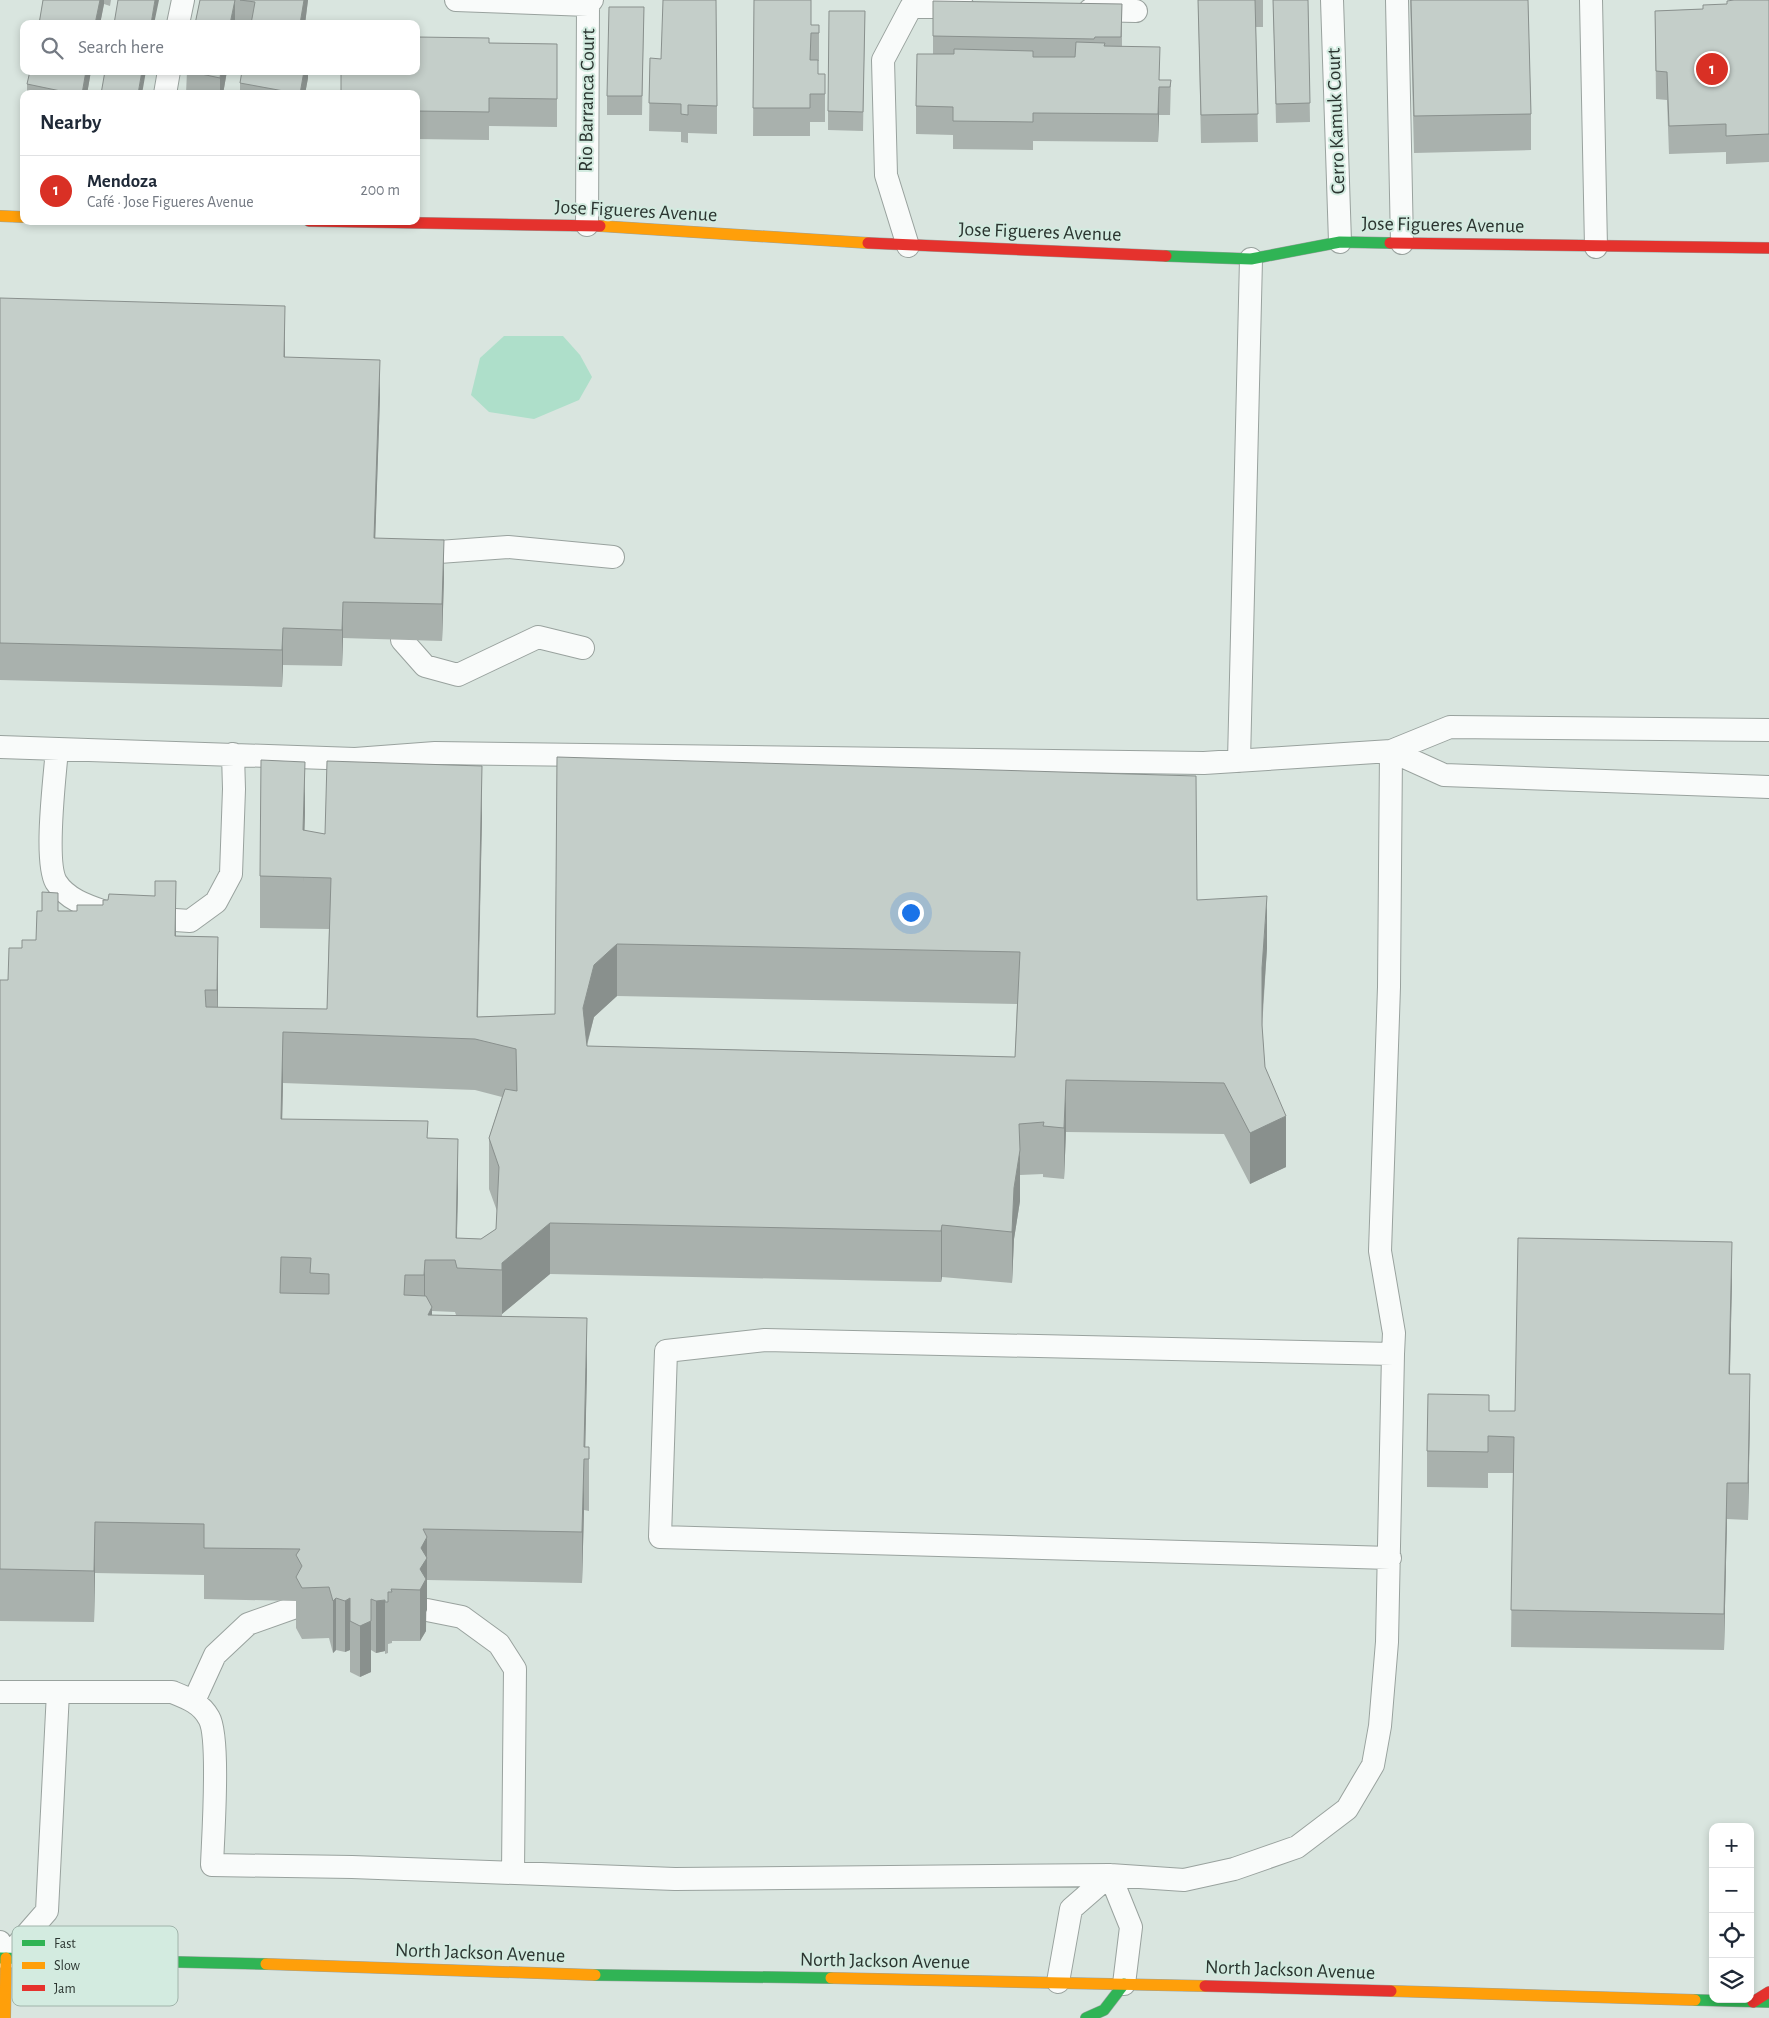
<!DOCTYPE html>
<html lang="en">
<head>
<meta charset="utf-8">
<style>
  body { margin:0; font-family:"Alegreya Sans",sans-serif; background:#f2f2f3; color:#1f2937 }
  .controls { position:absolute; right:15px; bottom:15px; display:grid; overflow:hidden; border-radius:10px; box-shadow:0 2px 8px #0003 }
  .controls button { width:45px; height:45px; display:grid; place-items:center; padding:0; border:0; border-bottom:1px solid #e0e1e3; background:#fff; color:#1f2937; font:25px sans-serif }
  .you { position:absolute; left:910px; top:912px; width:18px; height:18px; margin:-12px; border:4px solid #fff; border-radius:50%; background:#1a73e8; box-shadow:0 0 0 8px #1a73e833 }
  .badge { display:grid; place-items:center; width:32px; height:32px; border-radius:50%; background:#d93025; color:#fff; font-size:16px; font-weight:700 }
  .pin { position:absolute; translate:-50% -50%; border:2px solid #fff; box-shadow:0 1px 5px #0006 }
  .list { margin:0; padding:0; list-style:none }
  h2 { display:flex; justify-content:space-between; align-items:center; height:65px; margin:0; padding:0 20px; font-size:21px }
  h2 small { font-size:16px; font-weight:400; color:#747a83 }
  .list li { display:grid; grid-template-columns:32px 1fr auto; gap:15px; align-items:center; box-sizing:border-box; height:70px; padding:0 20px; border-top:1px solid #e0e1e3 }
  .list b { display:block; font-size:19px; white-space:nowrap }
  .list p { margin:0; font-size:16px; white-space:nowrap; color:#747a83 }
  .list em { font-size:16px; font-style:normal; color:#747a83 }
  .icon { flex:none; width:28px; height:28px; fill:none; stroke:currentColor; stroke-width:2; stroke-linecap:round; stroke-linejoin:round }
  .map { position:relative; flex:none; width:1769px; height:2018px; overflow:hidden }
  .search { position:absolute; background:#fff; box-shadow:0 2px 8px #0003; left:20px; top:20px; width:400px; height:55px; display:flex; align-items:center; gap:12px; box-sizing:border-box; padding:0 18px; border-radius:10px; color:#747a83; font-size:19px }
  .panel { position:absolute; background:#fff; box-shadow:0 2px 8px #0003; left:20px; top:90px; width:400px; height:135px; border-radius:10px }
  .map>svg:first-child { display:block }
</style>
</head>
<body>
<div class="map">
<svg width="1769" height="2018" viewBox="0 0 1769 2018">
  <rect width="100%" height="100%" fill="#d9e5df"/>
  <path fill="#aedfca" d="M504,336h59l17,19 12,22 -13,23 -45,19 -45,-7 -18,-17 9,-37z"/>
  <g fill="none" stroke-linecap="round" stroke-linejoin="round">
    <g stroke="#99a29e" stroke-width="24">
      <path id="lane" d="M456,0l132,5
        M1332,0l8,242
        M1397,0l5,243
        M1591,0l5,247
        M1090,10l46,1
        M178,24l5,-24
        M165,94l4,-23
        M587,225l1,-220 4,-5
        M908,246l-22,-71 -3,-115 28,-53h52
        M418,561l7,-8 83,-6 105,10
        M405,610l-3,30 23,26 33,9 80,-38 45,11
        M0,747l355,12 80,-6 769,10 187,-12 59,-24 319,3
        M57,749c-2,27 -13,111 -1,133 12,19 35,25 55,32
        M1391,751l53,24 325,12
        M1239,761l12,-502
        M145,918l45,3 26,-19 15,-28 3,-85 -1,-35
        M1390,1558l-730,-21 6,-186 99,-11 628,14
        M427,1610l35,7 37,27 16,25 -2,203
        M0,1692h172c15,6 29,11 37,26 11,19 4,119 3,147l140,2 323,12 435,-4 74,5 50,-11 63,-22 50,-38 26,-44 7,-39 7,-84 6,-288 1,-21 -14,-82 9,-264 2,-236
        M194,1701l21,-46 33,-31 48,-17
        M0,1942l6,16 41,-47 11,-219
        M1058,1982l13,-73 39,-34 21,52 -7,57"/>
    </g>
    <g stroke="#99a29e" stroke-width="12">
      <path id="fast" d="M1166,256l85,3 89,-17 50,1
        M0,1958l266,6
        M595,1975l236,3
        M1695,2000l74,2
        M1086,2018l18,-8 20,-26"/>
    </g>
    <g stroke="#99a29e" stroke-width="12">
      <path id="slow" d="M0,216l24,1
        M600,226l268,17
        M266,1964l329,11
        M831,1978l374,8
        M1391,1991l304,9
        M5,2018l1,-60"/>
    </g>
    <g stroke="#99a29e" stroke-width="12">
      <path id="jam" d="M309,221l291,5
        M868,243l298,13
        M1390,243l379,5
        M1205,1986l186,5
        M1753,2002l16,-10"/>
    </g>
    <use href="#lane" stroke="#f9fbfa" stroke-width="22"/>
    <use href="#fast" stroke="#30b455" stroke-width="11"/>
    <use href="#slow" stroke="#ff9f0a" stroke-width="11"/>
    <use href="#jam" stroke="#e5322d" stroke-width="11"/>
  </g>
  <path fill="#a9b1ad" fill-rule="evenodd" d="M43,0h68l-1,6 -6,-2 -4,20h-61z
    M200,0h108l-3,24h-110z
    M754,0l57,25h8v36h-1v13h7v48h-15v14h-57z
    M1198,0h65v27h-7l2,115 -57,1z
    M1273,0h35l2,122 -34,1z
    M1410,0h118l3,114v36l-117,3z
    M1769,0v162l-43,2v-12l-57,2 -2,-54 -11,-1 -1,-88 48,-2 24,-5 24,-3z
    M1122,4v42l38,34h11l-1,35h-11l-1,27 -125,-1v9l-80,-1v-14l-37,-1v-28l17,-52v-18z
    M644,7l-2,108h-35v-19z
    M865,11l-2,120 -35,-1v-19z
    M489,43l68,1v83l-68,-1v14l-73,-1v-45z
    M650,58l67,48v28l-29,-1v10l-7,-1v-10l-32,-1z
    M30,71h61l-4,23h-60v-10z
    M187,71h40l-4,23h-37z
    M308,71v7l-3,16h-65v-11z
    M0,298l285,44v15l95,40 -5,141 69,39 -2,64 -99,-3 -1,28 -59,-1 -1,22 -282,-7z
    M557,757l640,143 70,48 -5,81 3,38 21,100 -36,17 -26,-50 -158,-2 -2,47 -21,-2v-3l-23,1v26l-6,38 -2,44 -70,-6 -1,5 -391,-8 -48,40v2l85,53 -2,78h4v64l-5,-1 -2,73 -155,-3 -1,51 -6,10h-28v2l-4,1v9l-3,1v-3l-9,2 -5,-3v22l-11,5 -10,-5v-22l-5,2 -9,-2 -3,3 -4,-15 -27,1 -6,-11v-27l-92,-2v-24l-109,-2 -1,49 -94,-1v-641h8l14,-32 14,-8 22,-29 118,25 42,1v70l109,2 2,-80 -69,-1v-52l45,-63 -1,18 21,3 157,-17 -4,200 77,-3zM617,996l400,8 -2,53 -428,-11 7,-29zM283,1083l192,7 27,7 -13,41v51l8,22 -1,18 -15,10 -24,-1 1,-48 -30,-52 -146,-19zM432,1311l23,1 1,3h-24z
    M1732,1279l-2,95 20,37 -2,109 -21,-1 -3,131 -213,-3 2,-174h-25v15l-61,-1v-36l62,-40h26z"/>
  <path fill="#89908d" d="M100,0h4v4l-4,20h-5z
    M155,0h4l-5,24h-3z
    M235,0v24h-5z
    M304,0h4l-3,24h-5z
    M86,71h5l-4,23h-5z
    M142,71h4l-4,23h-4z
    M221,71h6l-4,23h-3v-16z
    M304,71h4v7l-3,16h-5z
    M1159,87v28l-1,27v-28z
    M285,306v36l-1,52v-37z
    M380,360v37l-6,178v-37z
    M444,540v37l-2,64v-37z
    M343,602v36l-1,28v-36z
    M283,628v37l-1,22v-37z
    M305,762v51l-2,69v-52z
    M482,766v51l-5,222v-22z
    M176,881v52l-1,55v-52z
    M1267,896v52l-5,71v57v-108z
    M218,937v52l-1,53v-52z
    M617,944v52l-23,21 -11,42v-51l11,-43z
    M283,1032v51l-2,87v-51z
    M1066,1080v52l-2,47v-51z
    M1286,1116v51l-36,17v-51z
    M458,1139v51l-2,75v-27z
    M1020,1150v51l-6,38 -2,44v-51l2,-44z
    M550,1223v51l-48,40v-51z
    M942,1225v52l-1,5v-51z
    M1732,1242v37l-3,131v-36z
    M425,1260v51l-1,16v-52z
    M432,1307v51l-4,-43z
    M587,1318v51l-2,90h-1z
    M1750,1374v37l-2,109v-37z
    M584,1459v51l-2,73v-51z
    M1727,1483v36l-3,131v-36z
    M95,1522v51l-1,49v-51z
    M427,1537v73l-1,2v19l-6,10v-72l1,-21z
    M336,1598v52l-3,3v-52z
    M350,1598v52l-5,2v-51z
    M371,1599v73l-11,5v-51z
    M385,1600v51l-9,2v-52z"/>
  <path fill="#c4cec9" stroke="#89908d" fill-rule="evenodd" d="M43,0h57l-5,24h-56z
    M118,0h37l-4,24h-37z
    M200,0h35l-5,24h-35z
    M240,0h64l-4,24h-49l4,-22z
    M663,0h53l1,106 -29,-1v10l-7,-1v-10l-32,-1 1,-45 11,1z
    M754,0h57v25h8v8h-8l-1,27h8v14h7v20h-15v14h-57z
    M1198,0h57l3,114 -57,1z
    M1273,0h35l2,103 -34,1z
    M1411,0h117l3,114 -117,2z
    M1734,0h35v134l-43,2v-12l-57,2 -2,-54 -11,-1 -1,-60 48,-2v-4l24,-1v-3z
    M933,1l189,3 -1,33h-26l-1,2 -161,-3z
    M609,7h35l-2,89h-35z
    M829,11h36l-2,101 -35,-1z
    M416,37l73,1v5l68,1v55l-68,-1v14l-73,-1v-17h-75v-23h75z
    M1076,42l29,1 -1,3 56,1 -1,33h12l-1,7h-11l-1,27 -125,-1v9l-80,-1v-14l-37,-1 1,-52h37v-5l79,2v6h42z
    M30,71h56l-4,23h-7l-48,-10z
    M105,71h37l-4,23h-37z
    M187,71h34l-1,7z
    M242,71h62l-4,23 -60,-11z
    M0,298l285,8 -1,51 96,3 -6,178 70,2 -2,64 -99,-2 -1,28 -59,-2 -1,22 -282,-7z
    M557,757l639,19 1,124 70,-4 -5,72v57l3,42 21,49 -36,17 -26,-50 -158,-3 -2,48 -21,-2 1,-4 -25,2 1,26 -6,38 -2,44 -70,-7 -1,6 -391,-8 -48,40v7l-45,-2 -2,-8h-30l-1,15h-19l-1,20 22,1 6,11 -4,8 159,3 -3,129h5v12h-5l-2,73 -159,-3 4,8 -6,11 6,10 -7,11 6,10 -6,11 -29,-1 1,3h-4v10h-3v-2l-9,1 -5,-2v22l-11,5 -10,-5v-23l-5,3 -9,-3 -3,3 -4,-14 -27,1 -6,-11 6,-11 -6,-11 4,-6 -96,-1v-24l-109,-2 -1,49 -94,-2v-589h8l1,-32h13v-8h14l1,-29h5v-19l16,1v18h19v-6h26v-5h5l1,-6 46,2v-15h21l-1,55 43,1 -1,53h-12l1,17 121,2 4,-131 -71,-2 1,-116 44,2 -2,68 22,4 2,-73 155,5 -5,251 78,-3zM617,944l403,8 -5,105 -428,-11 -4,-38 11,-43zM283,1032l192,7 41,10 1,42 -12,-2 -16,49 10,29 -3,62 -15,10 -25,-1 2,-99 -31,-1 1,-17 -147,-2zM281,1257l30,1 -1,15 19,1v20l-49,-1z
    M1518,1238l214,4 -3,132h21l-2,109h-21l-3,131 -213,-4 3,-173 -26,-1v16l-61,-1 1,-57 61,1v16h26z"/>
  <g text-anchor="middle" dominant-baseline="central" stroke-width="4" stroke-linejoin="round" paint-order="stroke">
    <g font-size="20" fill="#2b3530" stroke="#d3ebe0">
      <text transform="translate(587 100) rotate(-89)">Rio Barranca Court</text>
      <text transform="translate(1336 121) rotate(-92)">Cerro Kamuk Court</text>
      <text transform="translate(636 211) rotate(3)">Jose Figueres Avenue</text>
      <text transform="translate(1443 225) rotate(1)">Jose Figueres Avenue</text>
      <text transform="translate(1040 232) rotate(2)">Jose Figueres Avenue</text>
      <text transform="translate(480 1953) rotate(2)">North Jackson Avenue</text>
      <text transform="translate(885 1961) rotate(1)">North Jackson Avenue</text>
      <text transform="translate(1290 1970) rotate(2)">North Jackson Avenue</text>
    </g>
  </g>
  <rect x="12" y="1926" width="166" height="80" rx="8" fill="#d3ebe0" stroke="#a1b4ab" stroke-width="1"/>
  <rect x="22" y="1940" width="23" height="6" fill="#30b455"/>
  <rect x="22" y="1962" width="23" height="7" fill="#ff9f0a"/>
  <rect x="22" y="1985" width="23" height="6" fill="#e5322d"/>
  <g font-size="14" fill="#2b3530">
    <text x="54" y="1948">Fast</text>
    <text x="54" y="1970">Slow</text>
    <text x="54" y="1993">Jam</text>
  </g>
</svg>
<div class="controls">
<button>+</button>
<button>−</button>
<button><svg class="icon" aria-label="locate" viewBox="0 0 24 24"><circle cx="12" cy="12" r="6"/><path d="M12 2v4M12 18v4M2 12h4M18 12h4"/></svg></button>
<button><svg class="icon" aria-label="layers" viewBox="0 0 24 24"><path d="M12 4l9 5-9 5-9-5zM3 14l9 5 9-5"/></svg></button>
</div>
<div class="you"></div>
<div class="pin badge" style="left:1712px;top:69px">1</div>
<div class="search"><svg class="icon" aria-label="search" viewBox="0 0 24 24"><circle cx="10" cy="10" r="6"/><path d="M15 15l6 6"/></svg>Search here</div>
<section class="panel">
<h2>Nearby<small></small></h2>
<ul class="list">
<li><span class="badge">1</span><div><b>Mendoza</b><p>Café · Jose Figueres Avenue</p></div><em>200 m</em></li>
</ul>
</section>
</div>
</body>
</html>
